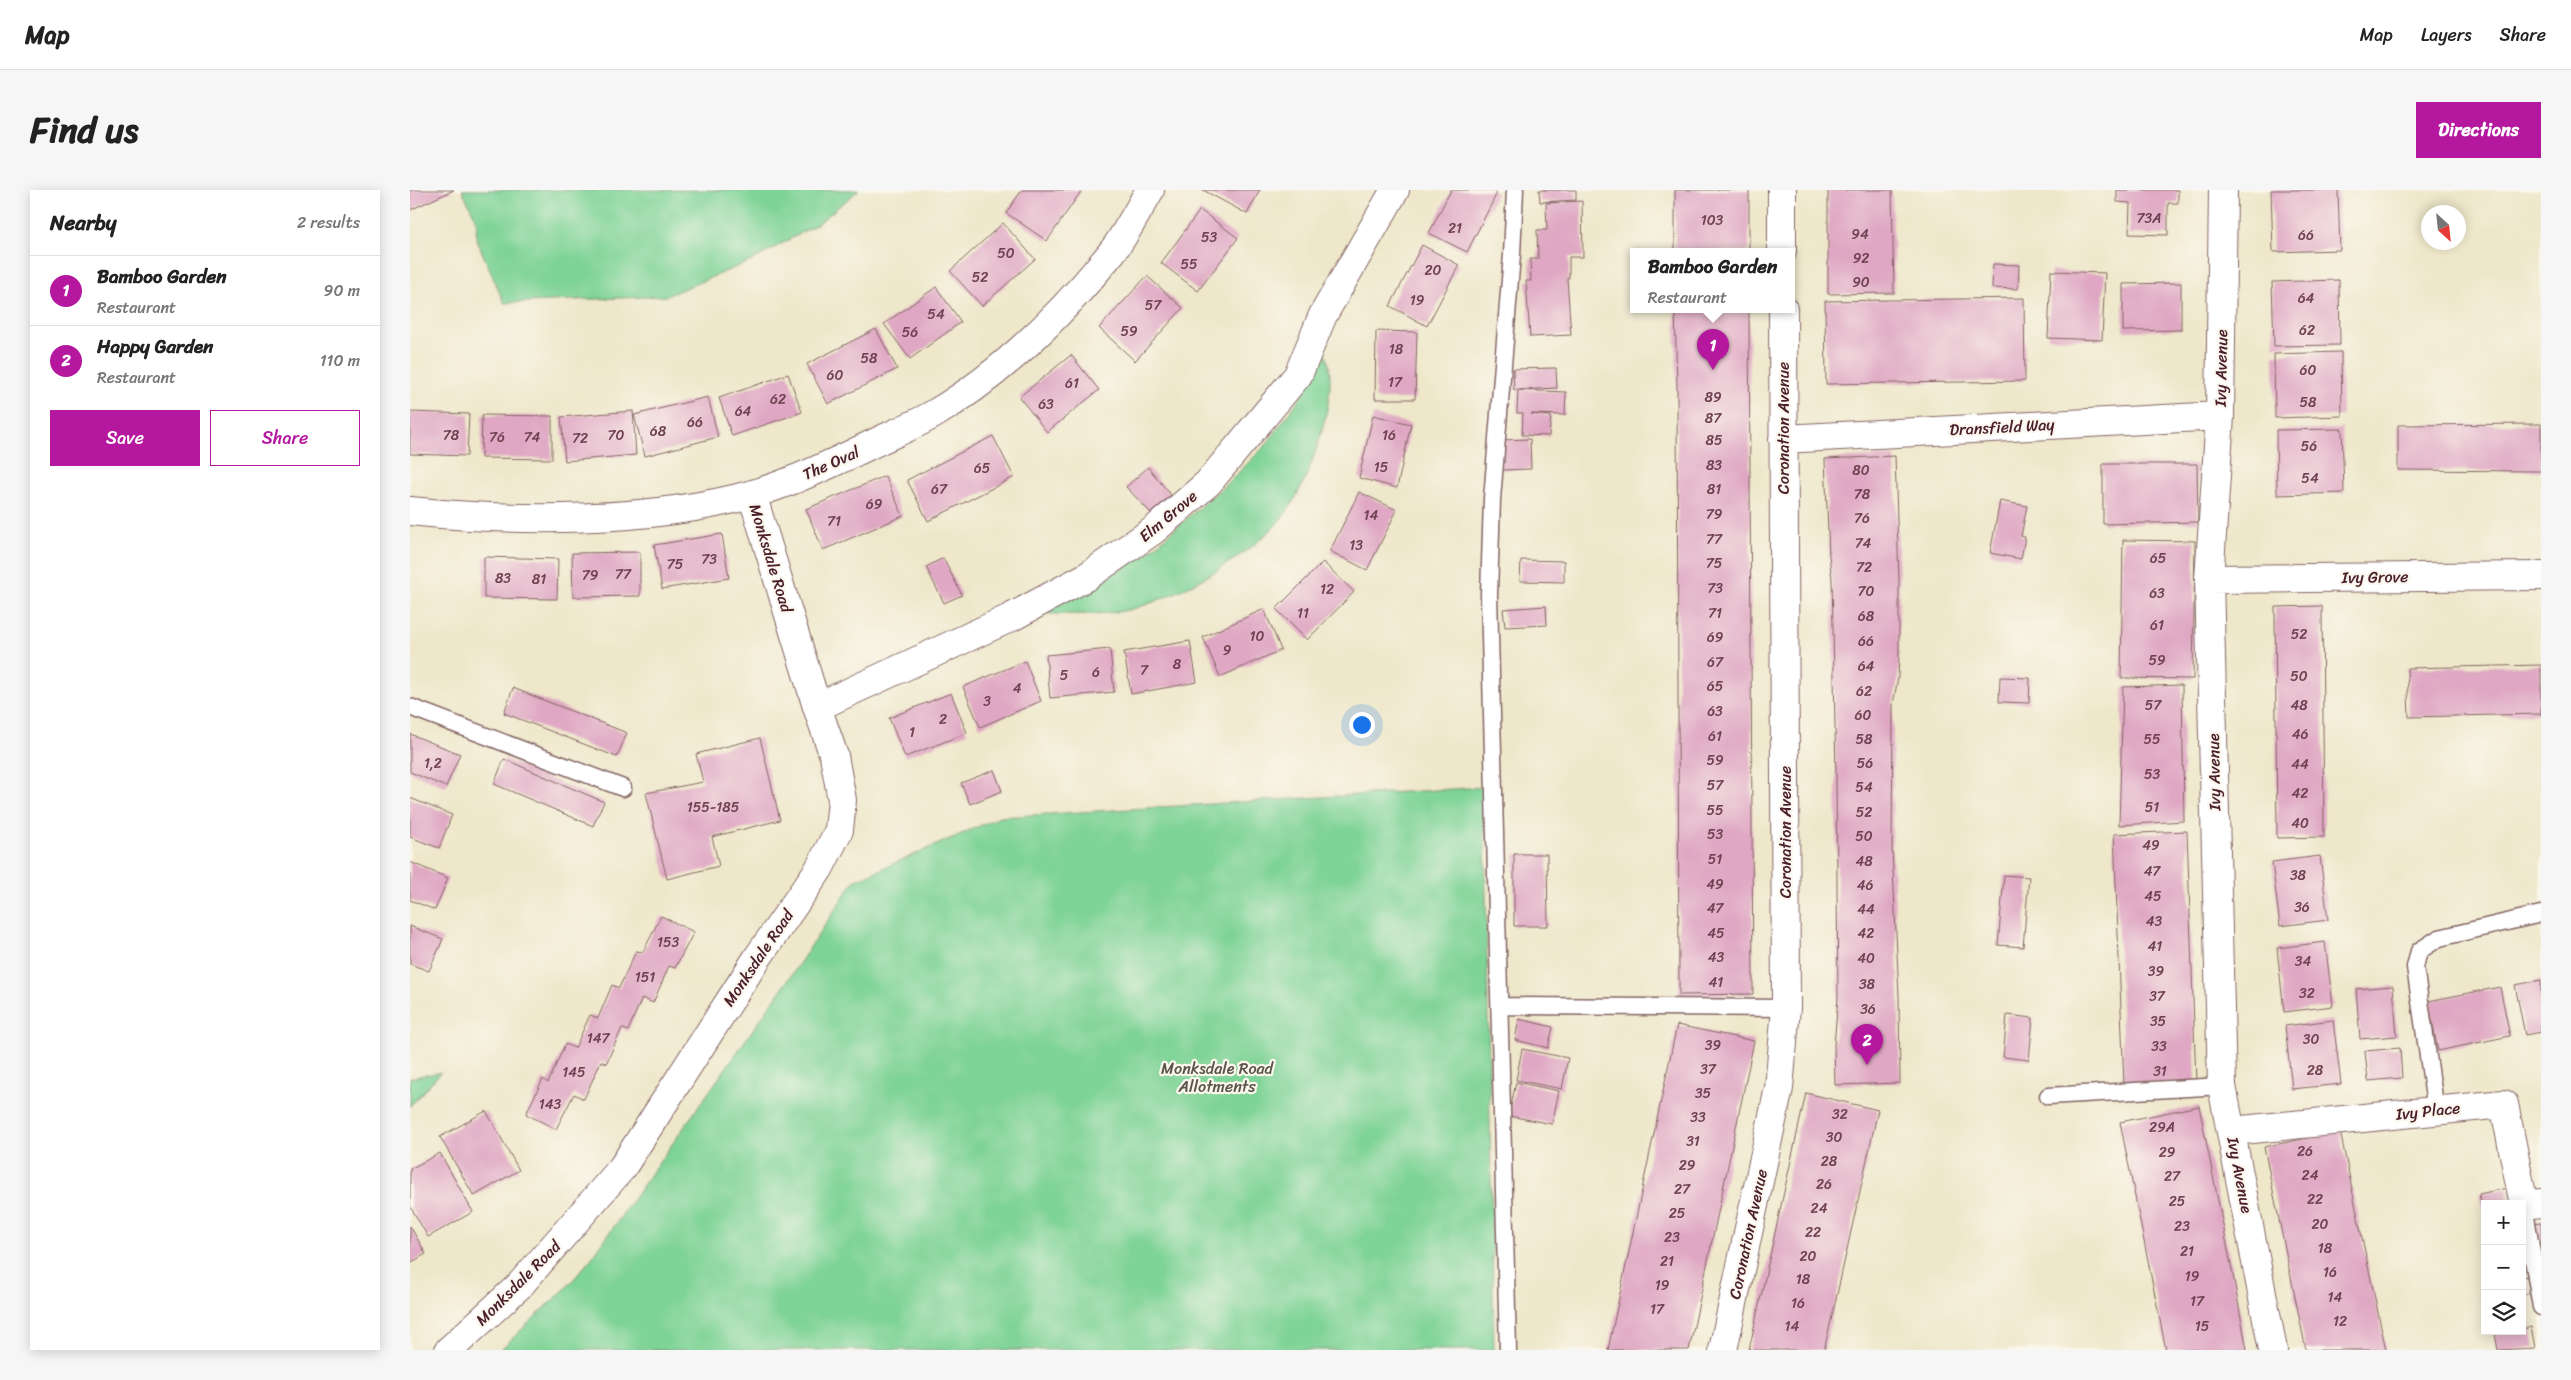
<!DOCTYPE html>
<html lang="en">
<head>
<meta charset="utf-8">
<style>
  body { margin:0; font-family:Sriracha,sans-serif; background:#f6f6f6; color:#222 }
  .controls { position:absolute; right:15px; bottom:15px; display:grid; overflow:hidden; border-radius:0px; box-shadow:0 2px 12px #0003 }
  .controls button { width:45px; height:45px; display:grid; place-items:center; padding:0; border:0; border-bottom:1px solid #e0e0e0; background:#fff; color:#222; font:25px sans-serif }
  .compass { position:absolute; left:2011px; top:15px; width:45px; height:45px; border-radius:50%; background:#fff; box-shadow:0 2px 12px #0003; rotate:153deg }
  .you { position:absolute; left:951px; top:534px; width:18px; height:18px; margin:-12px; border:4px solid #fff; border-radius:50%; background:#1a73e8; box-shadow:0 0 0 8px #1a73e833 }
  .badge { display:grid; place-items:center; width:32px; height:32px; border-radius:50%; background:#b5179e; color:#fff; font-size:16px; font-weight:700 }
  .pin { position:absolute; translate:-50% -41px; filter:drop-shadow(0 1px 2px #0008) }
  .pin::after { content:''; position:absolute; top:26px; width:18px; height:15px; background:inherit; clip-path:polygon(0 0,100% 0,50% 100%) }
  .popup { position:absolute; left:1220px; top:58px; width:165px; height:65px; box-sizing:border-box; display:grid; place-content:center; border-radius:0px; background:#fff; filter:drop-shadow(0 1px 4px #0005); font-size:16px; white-space:nowrap; color:#767676 }
  .popup b { font-size:19px; color:#222 }
  .popup::after { content:''; position:absolute; left:50%; top:100%; margin-left:-10px; border:10px solid transparent; border-top-color:#fff }
  .list { margin:0; padding:0; list-style:none }
  h2 { display:flex; justify-content:space-between; align-items:center; height:65px; margin:0; padding:0 20px; font-size:21px }
  h2 small { font-size:16px; font-weight:400; color:#767676 }
  .list li { display:grid; grid-template-columns:32px 1fr auto; gap:15px; align-items:center; box-sizing:border-box; height:70px; padding:0 20px; border-top:1px solid #e0e0e0 }
  .list b { display:block; font-size:19px; white-space:nowrap }
  .list p { margin:0; font-size:16px; white-space:nowrap; color:#767676 }
  .list em { font-size:16px; font-style:normal; color:#767676 }
  .actions { display:flex; gap:10px; padding:15px 20px }
  .actions a { flex:1; padding:11px 0; border:1px solid #b5179e; border-radius:0px; text-align:center; font-size:18px; color:#b5179e }
  .actions .main { background:#b5179e; color:#fff }
  .icon { flex:none; width:28px; height:28px; fill:none; stroke:currentColor; stroke-width:2; stroke-linecap:round; stroke-linejoin:round }
  .map { position:relative; flex:none; width:2131px; height:1160px; overflow:hidden; border-radius:0px }
  header { display:flex; align-items:center; gap:30px; box-sizing:border-box; height:70px; padding:0 25px; background:#fff; border-bottom:1px solid #e0e0e0 }
  header strong { font-size:24px }
  nav { display:flex; gap:28px; margin-inline-start:auto; font-size:18px }
  .intro { display:flex; align-items:center; justify-content:space-between; box-sizing:border-box; height:120px; padding:0 30px }
  h1 { margin:0; font-size:35px }
  .button { padding:12px 22px; border-radius:0px; background:#b5179e; color:#fff; font-size:18px; font-weight:700 }
  main { display:flex; gap:30px; padding:0 30px }
  aside { flex:1; background:#fff; border-radius:0px; box-shadow:0 2px 12px #0003 }
  .map>svg:first-child { display:block }
</style>
</head>
<body>
<header>
<strong>Map</strong>
<nav><a>Map</a><a>Layers</a><a>Share</a></nav>
</header>
<div class="intro"><h1>Find us</h1><a class="button">Directions</a></div>
<main>
<aside>
<h2>Nearby<small>2 results</small></h2>
<ul class="list">
<li><span class="badge">1</span><div><b>Bamboo Garden</b><p>Restaurant</p></div><em>90 m</em></li>
<li><span class="badge">2</span><div><b>Happy Garden</b><p>Restaurant</p></div><em>110 m</em></li>
</ul>
<div class="actions"><a class="main">Save</a><a>Share</a></div>
</aside>
<div class="map">
<svg width="2131" height="1160" viewBox="0 0 2131 1160">
  <rect width="100%" height="100%" fill="#fbf7ec"/>
  <filter id="ink" filterUnits="userSpaceOnUse"><feTurbulence type="fractalNoise" baseFrequency=".02" numOctaves="2"/><feDisplacementMap in="SourceGraphic" scale="10" xChannelSelector="R" yChannelSelector="G"/><feConvolveMatrix kernelMatrix="1 2 1 2 8 2 1 2 1" color-interpolation-filters="sRGB"/></filter>
  <filter id="wash" filterUnits="userSpaceOnUse"><feTurbulence type="fractalNoise" baseFrequency=".0096" numOctaves="4" result="noise"/><feDisplacementMap in="SourceGraphic" scale="20" xChannelSelector="R" yChannelSelector="G"/><feGaussianBlur stdDeviation="1.12" result="paint"/><feColorMatrix in="noise" values="0 0 0 0 0 0 0 0 0 0 0 0 0 0 0 0 0 1.4 0 .05"/><feComposite in="paint" operator="in"/></filter>
  <g filter="url(#wash)">
    <rect width="100%" height="100%" fill="#eee7ca"/>
    <path fill="#7ed396" stroke="#647960" d="M52,0h397l-42,34 -66,37 -85,35 -162,7 -28,-65 1,-17z
      M912,156c14,24 7,58 0,84 -8,29 -19,59 -37,84 -28,38 -104,81 -149,94 -27,8 -59,6 -87,6l-2,-5 97,-53 87,-76 35,-35 36,-50z
      M1074,597l10,563h-994l67,-63 24,-28 204,-289 59,-89 146,-64z
      M31,882l-31,34v-28z"/>
    <g id="blocks">
      <path fill="#dfa7c3" d="M0,0h44l-44,20z
        M612,0h60l-35,51 -41,-28z
        M793,0h57l-13,24z
        M1041,0h41l5,3 -30,59 -38,-19z
        M1129,0h37v10l-36,2z
        M1265,0h74v61h-74z
        M1418,0h64l2,103 -66,1z
        M1707,0h61v13h-10v32l-39,-1 1,-31 -13,-1z
        M1861,0h67l2,60 -67,2z
        M1172,11l1,56h-14v21h-2l4,57 -41,2 -4,-56h5l-1,-22h8l-1,-29h10l-1,-27z
        M790,20l38,28 -40,53 -37,-28z
        M593,33l32,36 -53,47 -32,-35z
        M1012,55l37,20 -32,61 -37,-20z
        M1583,74l26,1 -1,24 -26,-1z
        M1641,81l54,2 -3,67 -54,-2z
        M737,86l36,32 -48,53 -36,-33z
        M1929,90l1,65 -66,1 -2,-64z
        M1771,93v47l-58,1v-47z
        M526,97l25,35 -51,37 -26,-35z
        M1614,108l1,83 -199,3 -1,-83z
        M1265,119h74l4,685 -74,1 -2,-609z
        M466,139l21,40 -69,35 -21,-40z
        M966,141l41,1 -2,67h-40z
        M1931,162l1,64 -67,2 -1,-64z
        M661,165l28,35 -52,42 -28,-35z
        M1146,178l1,20 -38,2 47,2 -1,23 -34,-1 20,2 -2,20 -27,-1 1,-22h-6l1,-23h-4l-1,-21z
        M378,184l14,38 -70,24 -13,-38z
        M298,207l10,40 -73,19 -11,-41z
        M223,221l3,44 -71,6 -4,-44z
        M0,222l59,2 -2,42 -57,-2z
        M72,225l70,1v43l-71,-1z
        M963,225l38,9 -14,64 -38,-10z
        M2131,234v47l-143,-1v-45z
        M1932,239l2,64 -67,2 -1,-65z
        M583,246l21,41 -86,44 -21,-41z
        M1120,249l1,30 -30,1v-30z
        M1485,266l4,124v75l-1,23 -5,26 -1,144 7,148 1,87 -65,2 -1,-39 4,-49 -2,-223 -4,-195 -3,-23 -4,-97z
        M1693,274h94l1,58 -95,2z
        M738,277l23,28 -20,18 -25,-26z
        M475,286l18,40 -80,34 -17,-41z
        M949,302l38,18 -30,60 -37,-19z
        M1590,311l27,5 -6,30 4,1 -4,22 -31,-6z
        M312,344l7,44 -67,11 -8,-44z
        M1713,350l72,1 -2,138 -72,-1z
        M230,362v44l-67,1 -1,-44z
        M74,367l74,2 -1,40 -73,-1z
        M533,368l19,37 -18,8 -18,-36z
        M1111,370l43,1v21l-44,-1z
        M913,372l31,30 -47,48 -31,-31z
        M1136,416l1,19 -42,2 -2,-18z
        M1912,416l2,231 -47,1 -2,-231z
        M854,419l17,41 -61,27 -17,-40z
        M780,451l7,41 -66,12 -7,-42z
        M700,459l4,43 -64,6 -4,-43z
        M615,471l16,40 -61,26 -17,-40z
        M2131,475v49l-132,3 -2,-49z
        M1590,487l30,1 -1,25 -30,-1z
        M1772,495l2,136 -65,4 4,-138z
        M103,498l114,45 -10,24 -113,-44z
        M541,503l16,40 -62,24 -16,-39z
        M0,544l50,20 -14,33 -36,-15z
        M350,548l20,82 -68,17 7,29 -52,13 -21,-86 57,-11 -7,-28z
        M94,569l100,43 -11,24 -99,-42z
        M584,580l8,21 -32,13 -9,-21z
        M0,608l42,17 -13,33 -29,-11z
        M1777,641l9,251 -72,3 -10,-251z
        M1104,664h33l1,72h-34z
        M1910,666l8,64 -48,6 -8,-64z
        M0,672l38,16 -13,32 -25,-10z
        M1594,685l25,2 -6,70 -25,-2z
        M251,726l33,16 -19,36 -6,-2 -16,37 -11,-5 -14,33 -6,-3 -16,36 -5,-3 -17,38 -10,-5 -18,35 -30,-15 17,-35 5,4 17,-39 10,4 15,-33 8,3 14,-33 7,3 17,-37 7,1z
        M0,736l33,13 -14,32 -19,-7z
        M1915,752l8,64 -49,6 -7,-64z
        M2131,790v52l-16,3 -10,-50z
        M1983,796l4,50 -37,3 -4,-50z
        M2090,797l10,49 -72,15 -10,-50z
        M1597,825l26,3 -4,42 -26,-3z
        M1109,829l34,8 -5,21 -33,-8z
        M1923,830l8,64 -49,5 -7,-63z
        M1267,835l77,16 -20,96 -45,213h-81z
        M1990,858l2,30 -34,3 -3,-30z
        M1112,859l46,9 -6,31 -46,-9z
        M1106,892l43,9 -7,33 -43,-8z
        M1396,903l72,17 -42,189 -12,51h-75z
        M1789,916l35,174 13,70h-81l-21,-104 -25,-124z
        M76,921l33,59 -45,26 -34,-59z
        M1930,941l20,97 26,122h-80l-42,-203z
        M30,963l33,59 -45,25 -18,-31v-37z
        M2097,998l4,16h-26l-1,11 -5,-21z
        M2131,1032v46l-9,-45z
        M0,1036l16,28 -16,9z
        M2117,1086l4,16 -9,3v-18z
        M2121,1137l4,21 -37,2 -3,-16 27,-3v-2z"/>
    </g>
  </g>
  <g filter="url(#ink)">
    <use href="#blocks" fill-opacity="0" stroke="#836563" stroke-width="1"/>
    <g fill="none" stroke-linecap="round" stroke-linejoin="round">
      <g stroke="#836563" stroke-width="19">
        <path id="service" d="M0,517l213,81
          M1091,816l285,2
          M1638,906l174,-10
          M2026,921l-21,-144 4,-16 20,-13 102,-24
          M2114,1015l17,102
          M1098,1160l-19,-755 3,-96 20,-244 3,-65"/>
      </g>
      <g stroke="#836563" stroke-width="30">
        <path id="minor" d="M1372,0v61
          M1813,0l-3,226 -11,163 13,507 51,264
          M1373,249l437,-23
          M0,321c105,11 241,12 343,-17 40,-12 78,-30 115,-48 22,-11 45,-20 66,-32 68,-40 128,-100 178,-162 14,-18 26,-42 38,-62
          M1799,389l332,-3
          M407,517l195,-90 74,-40 68,-47 54,-47 90,-108 25,-60 72,-125
          M1822,941l272,-27 20,101 17,-2
          M39,1160l70,-64 103,-118 136,-211 61,-88 20,-39 3,-30 -8,-44 -17,-49 -65,-213
          M1313,1160l56,-262 7,-80 -3,-699"/>
      </g>
      <use href="#service" stroke="#fff" stroke-width="16"/>
      <use href="#minor" stroke="#fff" stroke-width="28"/>
    </g>
  </g>
  <g text-anchor="middle" dominant-baseline="central" stroke-width="4.5" stroke-linejoin="round" paint-order="stroke">
    <g font-size="14" fill="#6f4151">
      <text x="1739" y="28">73A</text>
      <text x="1302" y="30">103</text>
      <text x="1045" y="38">21</text>
      <text x="1450" y="44">94</text>
      <text x="1896" y="45">66</text>
      <text x="799" y="47">53</text>
      <text x="596" y="63">50</text>
      <text x="1451" y="68">92</text>
      <text x="779" y="74">55</text>
      <text x="1023" y="80">20</text>
      <text x="570" y="87">52</text>
      <text x="1451" y="92">90</text>
      <text x="1896" y="108">64</text>
      <text x="1007" y="110">19</text>
      <text x="743" y="115">57</text>
      <text x="526" y="124">54</text>
      <text x="1897" y="140">62</text>
      <text x="719" y="141">59</text>
      <text x="500" y="142">56</text>
      <text x="986" y="159">18</text>
      <text x="459" y="168">58</text>
      <text x="1898" y="180">60</text>
      <text x="425" y="185">60</text>
      <text x="985" y="192">17</text>
      <text x="662" y="193">61</text>
      <text x="1303" y="207">89</text>
      <text x="368" y="209">62</text>
      <text x="1898" y="212">58</text>
      <text x="636" y="214">63</text>
      <text x="333" y="221">64</text>
      <text x="1303" y="228">87</text>
      <text x="285" y="232">66</text>
      <text x="248" y="241">68</text>
      <text x="41" y="245">78</text>
      <text x="206" y="245">70</text>
      <text x="979" y="245">16</text>
      <text x="87" y="247">76</text>
      <text x="122" y="247">74</text>
      <text x="170" y="248">72</text>
      <text x="1304" y="250">85</text>
      <text x="1899" y="256">56</text>
      <text x="1304" y="275">83</text>
      <text x="971" y="277">15</text>
      <text x="572" y="278">65</text>
      <text x="1451" y="280">80</text>
      <text x="1900" y="288">54</text>
      <text x="529" y="299">67</text>
      <text x="1304" y="299">81</text>
      <text x="1452" y="304">78</text>
      <text x="464" y="314">69</text>
      <text x="1304" y="324">79</text>
      <text x="961" y="325">14</text>
      <text x="1452" y="328">76</text>
      <text x="424" y="331">71</text>
      <text x="1304" y="349">77</text>
      <text x="1453" y="353">74</text>
      <text x="946" y="355">13</text>
      <text x="1748" y="368">65</text>
      <text x="299" y="369">73</text>
      <text x="1304" y="373">75</text>
      <text x="265" y="374">75</text>
      <text x="1454" y="377">72</text>
      <text x="213" y="384">77</text>
      <text x="180" y="385">79</text>
      <text x="93" y="388">83</text>
      <text x="129" y="389">81</text>
      <text x="1305" y="398">73</text>
      <text x="917" y="399">12</text>
      <text x="1456" y="401">70</text>
      <text x="1747" y="403">63</text>
      <text x="893" y="423">11</text>
      <text x="1305" y="423">71</text>
      <text x="1456" y="426">68</text>
      <text x="1747" y="435">61</text>
      <text x="1889" y="444">52</text>
      <text x="847" y="446">10</text>
      <text x="1305" y="447">69</text>
      <text x="1456" y="451">66</text>
      <text x="817" y="460">9</text>
      <text x="1747" y="470">59</text>
      <text x="1305" y="472">67</text>
      <text x="767" y="474">8</text>
      <text x="1456" y="476">64</text>
      <text x="734" y="480">7</text>
      <text x="686" y="482">6</text>
      <text x="654" y="485">5</text>
      <text x="1889" y="486">50</text>
      <text x="1305" y="496">65</text>
      <text x="607" y="498">4</text>
      <text x="1454" y="501">62</text>
      <text x="577" y="511">3</text>
      <text x="1743" y="515">57</text>
      <text x="1889" y="515">48</text>
      <text x="1305" y="521">63</text>
      <text x="1453" y="525">60</text>
      <text x="533" y="529">2</text>
      <text x="502" y="542">1</text>
      <text x="1890" y="544">46</text>
      <text x="1305" y="546">61</text>
      <text x="1454" y="549">58</text>
      <text x="1742" y="549">55</text>
      <text x="1305" y="570">59</text>
      <text x="23" y="573">1,2</text>
      <text x="1455" y="573">56</text>
      <text x="1890" y="574">44</text>
      <text x="1742" y="584">53</text>
      <text x="1305" y="595">57</text>
      <text x="1454" y="597">54</text>
      <text x="1890" y="603">42</text>
      <text x="303" y="617">155-185</text>
      <text x="1742" y="617">51</text>
      <text x="1305" y="620">55</text>
      <text x="1454" y="622">52</text>
      <text x="1890" y="633">40</text>
      <text x="1305" y="644">53</text>
      <text x="1454" y="646">50</text>
      <text x="1741" y="655">49</text>
      <text x="1305" y="669">51</text>
      <text x="1454" y="671">48</text>
      <text x="1742" y="681">47</text>
      <text x="1888" y="685">38</text>
      <text x="1305" y="694">49</text>
      <text x="1455" y="695">46</text>
      <text x="1743" y="706">45</text>
      <text x="1892" y="717">36</text>
      <text x="1305" y="718">47</text>
      <text x="1456" y="719">44</text>
      <text x="1744" y="731">43</text>
      <text x="1306" y="743">45</text>
      <text x="1456" y="743">42</text>
      <text x="258" y="752">153</text>
      <text x="1745" y="756">41</text>
      <text x="1306" y="767">43</text>
      <text x="1456" y="768">40</text>
      <text x="1893" y="771">34</text>
      <text x="1746" y="781">39</text>
      <text x="235" y="787">151</text>
      <text x="1306" y="792">41</text>
      <text x="1457" y="794">38</text>
      <text x="1897" y="803">32</text>
      <text x="1747" y="806">37</text>
      <text x="1458" y="819">36</text>
      <text x="1748" y="831">35</text>
      <text x="188" y="848">147</text>
      <text x="1901" y="849">30</text>
      <text x="1303" y="855">39</text>
      <text x="1749" y="856">33</text>
      <text x="1298" y="879">37</text>
      <text x="1905" y="880">28</text>
      <text x="1750" y="881">31</text>
      <text x="164" y="882">145</text>
      <text x="1293" y="903">35</text>
      <text x="140" y="914">143</text>
      <text x="1430" y="924">32</text>
      <text x="1288" y="927">33</text>
      <text x="1752" y="937">29A</text>
      <text x="1424" y="947">30</text>
      <text x="1283" y="951">31</text>
      <text x="1895" y="961">26</text>
      <text x="1757" y="962">29</text>
      <text x="1419" y="971">28</text>
      <text x="1277" y="975">29</text>
      <text x="1900" y="985">24</text>
      <text x="1762" y="986">27</text>
      <text x="1414" y="994">26</text>
      <text x="1272" y="999">27</text>
      <text x="1905" y="1009">22</text>
      <text x="1767" y="1011">25</text>
      <text x="1409" y="1018">24</text>
      <text x="1267" y="1023">25</text>
      <text x="1910" y="1034">20</text>
      <text x="1772" y="1036">23</text>
      <text x="1403" y="1042">22</text>
      <text x="1262" y="1047">23</text>
      <text x="1915" y="1058">18</text>
      <text x="1777" y="1061">21</text>
      <text x="1398" y="1066">20</text>
      <text x="1257" y="1071">21</text>
      <text x="1920" y="1082">16</text>
      <text x="1782" y="1086">19</text>
      <text x="1393" y="1089">18</text>
      <text x="1252" y="1095">19</text>
      <text x="1925" y="1107">14</text>
      <text x="1787" y="1111">17</text>
      <text x="1388" y="1113">16</text>
      <text x="1247" y="1119">17</text>
      <text x="1930" y="1131">12</text>
      <text x="1382" y="1136">14</text>
      <text x="1792" y="1136">15</text>
    </g>
    <g font-size="16" fill="#4a1f2b" stroke="#fbf7ec">
      <text transform="translate(1811 178) rotate(-89)">Ivy Avenue</text>
      <text transform="translate(1592 237) rotate(-3)">Dransfield Way</text>
      <text transform="translate(1373 238) rotate(-90)">Coronation Avenue</text>
      <text transform="translate(421 273) rotate(-24)">The Oval</text>
      <text transform="translate(758 326) rotate(-40)">Elm Grove</text>
      <text transform="translate(361 368) rotate(73)">Monksdale Road</text>
      <text transform="translate(1965 387) rotate(-1)">Ivy Grove</text>
      <text transform="translate(1804 582) rotate(-91)">Ivy Avenue</text>
      <text transform="translate(1375 642) rotate(-90)">Coronation Avenue</text>
      <text transform="translate(348 768) rotate(-56)">Monksdale Road</text>
      <text transform="translate(2018 921) rotate(-6)">Ivy Place</text>
      <text transform="translate(1830 985) rotate(79)">Ivy Avenue</text>
      <text transform="translate(1338 1044) rotate(-78)">Coronation Avenue</text>
      <text transform="translate(108 1093) rotate(-45)">Monksdale Road</text>
    </g>
    <g font-size="16" fill="#5a554b" stroke="#fbf7ec">
      <text x="807" y="878">Monksdale Road<tspan x="807" dy="18">Allotments</tspan></text>
    </g>
  </g>
</svg>
<div class="controls">
<button>+</button>
<button>−</button>
<button><svg class="icon" aria-label="layers" viewBox="0 0 24 24"><path d="M12 4l9 5-9 5-9-5zM3 14l9 5 9-5"/></svg></button>
</div>
<svg class="compass" viewBox="-18 -18 36 36"><path d="M0-13l5 13h-10z" fill="#e53935"/><path d="M0 13l5-13h-10z" fill="#767676"/></svg>
<div class="you"></div>
<div class="pin badge" style="left:1303px;top:180px">1</div>
<div class="popup"><b>Bamboo Garden</b>Restaurant</div>
<div class="pin badge" style="left:1457px;top:875px">2</div>
</div>
</main>
</body>
</html>
